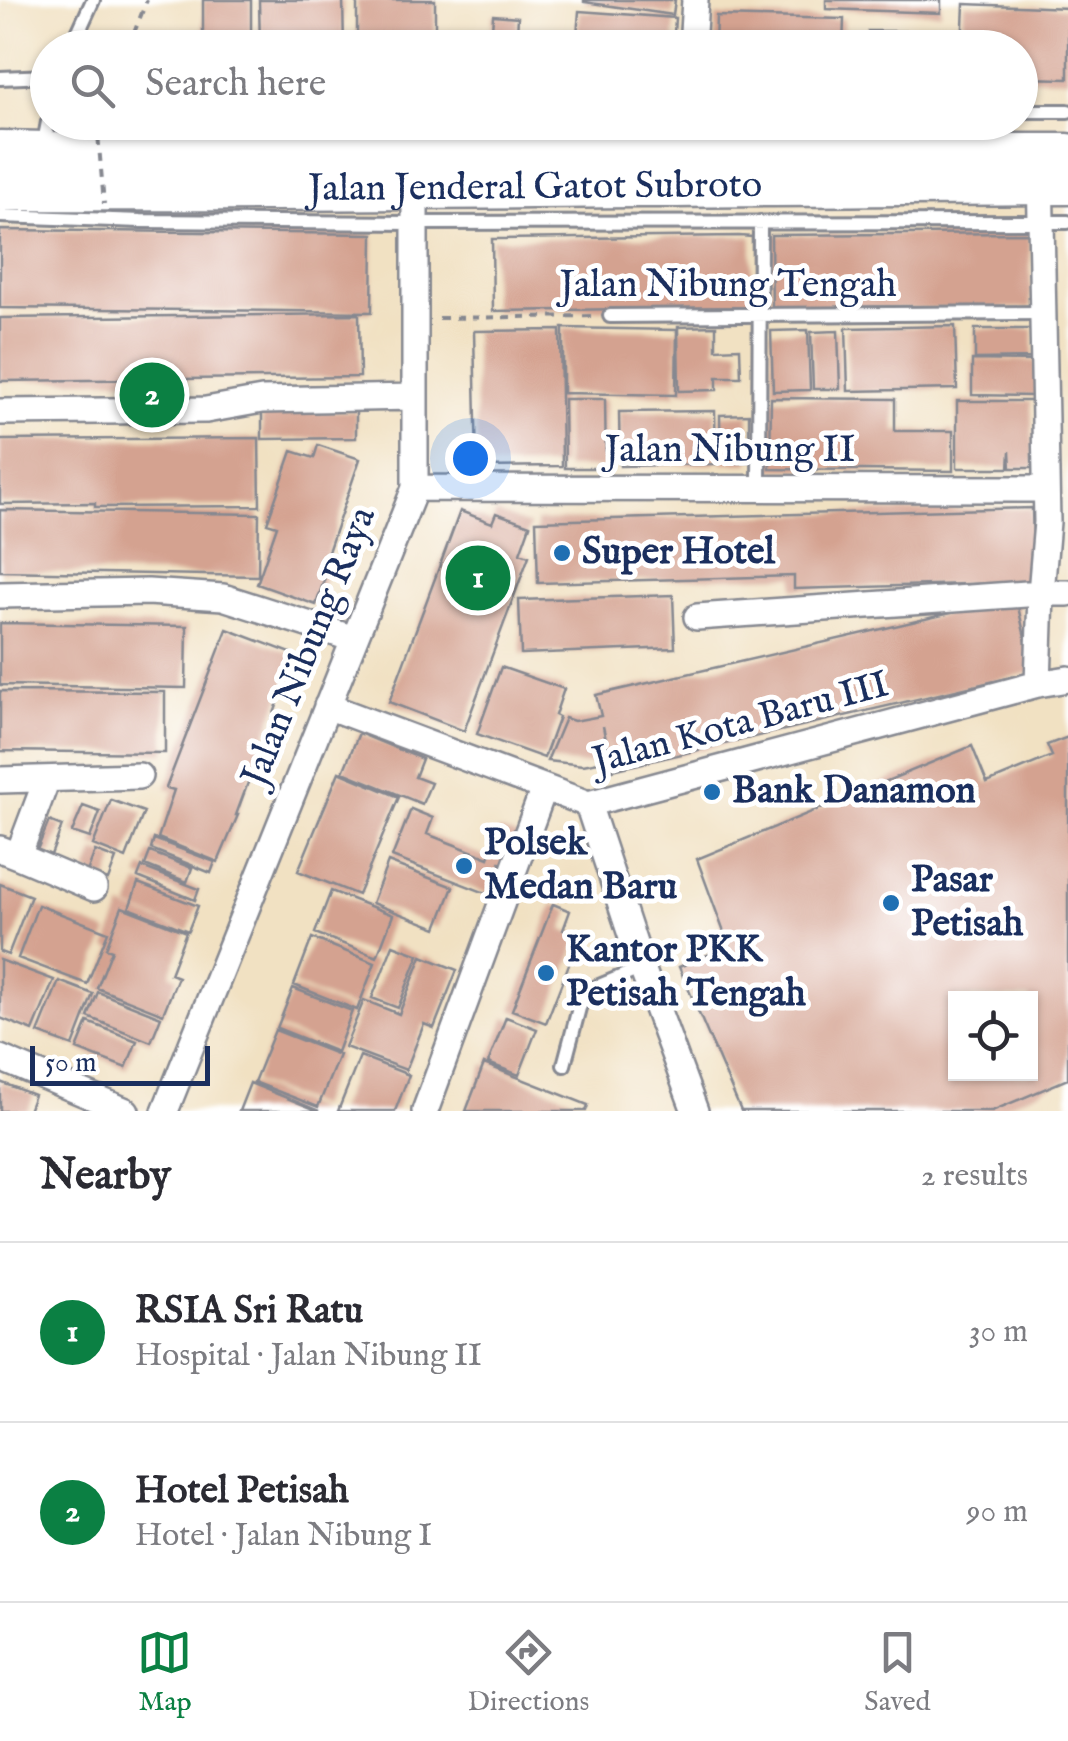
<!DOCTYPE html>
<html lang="en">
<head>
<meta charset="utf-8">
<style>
  body { margin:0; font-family:"IM FELL English",serif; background:#f7f7f7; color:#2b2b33 }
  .controls { position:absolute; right:30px; bottom:30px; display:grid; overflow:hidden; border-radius:0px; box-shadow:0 2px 8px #0004 }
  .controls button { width:90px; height:90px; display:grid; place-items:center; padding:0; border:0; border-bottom:2px solid #e1e1e2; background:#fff; color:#2b2b33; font:50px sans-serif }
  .scale { position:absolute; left:30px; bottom:25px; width:180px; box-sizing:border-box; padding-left:10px; border:5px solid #1b2f5e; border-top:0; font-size:28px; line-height:35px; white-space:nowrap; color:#1b2f5e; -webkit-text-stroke:8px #fff; paint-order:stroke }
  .you { position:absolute; left:470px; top:458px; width:35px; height:35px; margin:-25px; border:8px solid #fff; border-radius:50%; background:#1a73e8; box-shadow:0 0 0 15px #1a73e833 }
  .badge { display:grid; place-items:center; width:65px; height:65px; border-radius:50%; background:#0b8043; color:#fff; font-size:32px; font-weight:700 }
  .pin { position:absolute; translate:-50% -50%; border:5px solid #fff; box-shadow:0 2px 10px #0006 }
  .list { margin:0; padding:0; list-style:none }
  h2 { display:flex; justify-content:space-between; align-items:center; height:130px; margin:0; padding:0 40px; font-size:42px }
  h2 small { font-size:32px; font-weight:400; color:#7c7c81 }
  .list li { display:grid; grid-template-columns:65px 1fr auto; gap:30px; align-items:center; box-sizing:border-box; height:180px; padding:0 40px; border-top:2px solid #e1e1e2 }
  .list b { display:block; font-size:38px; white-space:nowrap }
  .list p { margin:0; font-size:32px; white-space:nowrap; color:#7c7c81 }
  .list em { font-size:32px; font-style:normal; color:#7c7c81 }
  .icon { flex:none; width:55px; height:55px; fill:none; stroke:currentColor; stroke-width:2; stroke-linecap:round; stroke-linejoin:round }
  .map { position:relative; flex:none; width:1068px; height:1111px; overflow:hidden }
  .search { position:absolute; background:#fff; box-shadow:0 2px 8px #0004; left:30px; right:30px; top:30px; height:110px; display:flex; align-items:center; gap:25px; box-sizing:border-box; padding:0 35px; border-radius:55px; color:#7c7c81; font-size:38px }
  .sheet { height:490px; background:#fff }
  nav { display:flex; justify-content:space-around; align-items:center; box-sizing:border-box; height:140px; border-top:2px solid #e1e1e2; background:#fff; font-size:28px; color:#7c7c81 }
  nav a { display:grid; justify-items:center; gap:5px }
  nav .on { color:#0b8043 }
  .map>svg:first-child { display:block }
</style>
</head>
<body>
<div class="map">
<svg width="1068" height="1111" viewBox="0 0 1068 1111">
  <rect width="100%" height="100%" fill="#fff"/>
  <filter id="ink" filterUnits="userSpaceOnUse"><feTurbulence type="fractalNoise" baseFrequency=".01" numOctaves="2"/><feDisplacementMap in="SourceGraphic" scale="20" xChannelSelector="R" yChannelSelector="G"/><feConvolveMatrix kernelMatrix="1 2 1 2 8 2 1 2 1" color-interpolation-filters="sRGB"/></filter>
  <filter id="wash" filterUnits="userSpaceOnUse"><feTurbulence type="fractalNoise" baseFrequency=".0048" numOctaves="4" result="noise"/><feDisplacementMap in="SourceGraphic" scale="40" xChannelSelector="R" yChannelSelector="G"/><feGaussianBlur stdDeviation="2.25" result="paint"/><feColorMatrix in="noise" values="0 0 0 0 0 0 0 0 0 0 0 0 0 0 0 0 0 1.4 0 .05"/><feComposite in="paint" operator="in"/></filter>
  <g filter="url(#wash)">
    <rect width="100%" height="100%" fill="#f1e1c2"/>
    <g id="blocks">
      <path fill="#d4a290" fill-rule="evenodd" d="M203,0h48v48h-48z
        M259,0h84l1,48h-84z
        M357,0h78v48h-78z
        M584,0h91l-2,15 -89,-13z
        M826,0h115v13l-115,-4z
        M964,4l104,4v71l-48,-1v-30h-58z
        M579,11l96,7 -2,30h-97z
        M493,15l25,2 -1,16 27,1 -1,14h-52z
        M716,16l128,3 -1,29h-128z
        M868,31h43v17h-43z
        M0,230l373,4 -1,78 -372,-4z
        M1030,233l1,75 -259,2 -1,-75z
        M739,236l13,1v70l-259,4 -1,-72z
        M359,314l1,63 -360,4v-63z
        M716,326v23l24,-1 1,29h-24v13l-38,1 -1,-64z
        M955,326l2,63 -109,2 -2,-63z
        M563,328l114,2 -1,65 -113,-2z
        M975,329h58v29l-58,1z
        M560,330l2,136 -85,1 -3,-136z
        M808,330l2,60 -37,1 -2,-60z
        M838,331l2,58h-27l-2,-57z
        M972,360l64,1v35l-64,-1z
        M771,398l124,1v32h58v40l-183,-2z
        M564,399h41l1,69h-41z
        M957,401h74l3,67h-23l-1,-17 -1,17h-52z
        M262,411h94v27l-94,1z
        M715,411l1,53 -96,2 -1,-54z
        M749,414v49h-28l-1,-48z
        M259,438l1,68 -165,1v-4l-95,1v-64z
        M318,445l42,14 -40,116 5,2 -9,28 -59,-21 20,-58 -10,-3 25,-72 22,7z
        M1032,508l2,74 -240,7v-13l-256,7 -2,-62z
        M0,510l259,4 -1,62 -258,-5z
        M460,511l32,12 4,-10 34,12 -10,28 9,3 -65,175 -75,-29z
        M673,595l2,53 -154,6 -2,-54z
        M1016,598l17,74 -420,98 -10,-44 6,34 -26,5 -36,-4 18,-43 9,3 27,-5 -5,-21z
        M0,623l187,3 -1,62 -186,-3z
        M227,629l69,26 -53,141 -7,19h2l-20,47 -60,-24 16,-48 -8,-2z
        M501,667l63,22 -9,26 4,2 -15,41 -67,-24z
        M0,691l165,1v61l-165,-2z
        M359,733l63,26 -7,18 16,6 -9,21 -79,-32z
        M1068,737v342l-76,32h-251l-62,-144 50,-21 -32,-87 275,-113 15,37 65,-27 -5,-11zM956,998h74v76h-74z
        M339,772l60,25 -41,98 -60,-24z
        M111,800l33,12 -18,46 -33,-13z
        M83,806l17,6 -10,26 -18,-6z
        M411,809l22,9 -6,16 62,24 10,-28 21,7 -10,27 -11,-2 14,5 -12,32 -109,-42z
        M49,821l13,5 -11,29 -14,-5z
        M154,839l61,23 -4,11 -60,-24z
        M95,851l21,8 -8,21 -21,-8z
        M150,852l42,16 -5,14 -42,-17z
        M388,862l65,25 -16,41 -65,-25z
        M142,867l57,22 -4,11 -57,-23z
        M138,883l60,23 -10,25 -59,-23z
        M0,884l31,12 -23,59 -8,-3z
        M331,891l62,24 -16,42 -62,-24z
        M553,904l17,7 -7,19 17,6 -34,87 -34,-13z
        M38,905l70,27 -21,52 -69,-26z
        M122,907l64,25 -16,42 8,3 -15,37 -66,-26 15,-38 -6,-2z
        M312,938l63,25 -18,47 -63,-25z
        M393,945l26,10 -21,53 -26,-10z
        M422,956l35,14 -23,58 -10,-4 -18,46 -61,-23 19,-47 35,14z
        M0,960l54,20 -21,51 -33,-13z
        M59,981l34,13 -20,52 -35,-13z
        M293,988l59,23 -15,41 -60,-24z
        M98,992l63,25 -10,25 -63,-25z
        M506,1017l31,12 -18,46 -31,-12z
        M88,1022l49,19 -11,27 -49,-19z
        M275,1030l64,25 -21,52 -64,-25z
        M360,1056l49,19 -14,36h-57z
        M484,1064l104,41 -2,6h-120z
        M0,1082l34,13 -6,16h-28z
        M250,1083l69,28h-80z"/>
    </g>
  </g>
  <g filter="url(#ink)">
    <use href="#blocks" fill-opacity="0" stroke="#868890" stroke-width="2.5"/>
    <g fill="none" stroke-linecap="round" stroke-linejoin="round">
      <g stroke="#868890" stroke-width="18">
        <path id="service" d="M71,48l22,-48
          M0,78l48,-2
          M1020,111h48
          M181,122l4,27
          M549,122v28
          M43,148l5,-26
          M0,216l141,5 274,2 653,-1
          M610,316l433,-3
          M759,488l1,-266
          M564,1065l15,-57 8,-17 55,-23"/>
      </g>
      <g stroke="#868890" stroke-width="30">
        <path id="minor" d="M692,48l3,-48
          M687,155l1,-33
          M0,412l206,-2 56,-10 152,-3
          M415,488l631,1
          M0,595l148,-3 75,5 131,42
          M697,617l344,-24h27
          M1038,684l3,-91 6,-71 -7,-353
          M327,706l261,98 450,-120 30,-5
          M0,780l139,-4
          M588,804l54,164 53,143
          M0,849l18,7 29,-77
          M18,856l76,32
          M0,1058l126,53
          M165,1111l250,-623v-298
          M425,1111l119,-323"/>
      </g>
      <g stroke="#868890" stroke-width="45">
        <g id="primary">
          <path d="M0,151l186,4 882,-1"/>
          <path id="s1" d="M0,190c356,2 712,-5 1068,-6"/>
        </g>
      </g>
      <path stroke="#868890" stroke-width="4" stroke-dasharray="8 8" stroke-linecap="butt" d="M128,48l19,-48
        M439,318l156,-2"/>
      <use href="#service" stroke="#fff" stroke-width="12"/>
      <use href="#minor" stroke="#fff" stroke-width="25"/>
      <use href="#primary" stroke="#fff" stroke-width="40"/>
      <path stroke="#868890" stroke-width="4" stroke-dasharray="8 8" stroke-linecap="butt" d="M97,122l7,82"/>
    </g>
  </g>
  <g fill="#1f6fb2" stroke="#fff" stroke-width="4">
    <circle cx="562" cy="553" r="10"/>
    <circle cx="712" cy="792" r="10"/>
    <circle cx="464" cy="866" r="10"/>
    <circle cx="891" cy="903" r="10"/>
    <circle cx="546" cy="973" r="10"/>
  </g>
  <g text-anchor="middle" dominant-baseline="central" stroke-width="10" stroke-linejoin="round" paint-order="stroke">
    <g font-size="38" fill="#1b2f5e" stroke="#fff">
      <text stroke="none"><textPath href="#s1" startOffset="535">Jalan Jenderal Gatot Subroto</textPath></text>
      <text x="728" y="286">Jalan Nibung Tengah</text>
      <text x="730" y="451">Jalan Nibung II</text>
      <text transform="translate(310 647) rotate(-68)">Jalan Nibung Raya</text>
      <text transform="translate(741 724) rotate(-15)">Jalan Kota Baru III</text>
    </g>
    <g font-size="38" font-weight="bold" fill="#1b2f5e" stroke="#fff" text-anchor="start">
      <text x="582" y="553">Super Hotel</text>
      <text x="732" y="792">Bank Danamon</text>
      <text x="484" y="844">Polsek<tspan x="484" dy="44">Medan Baru</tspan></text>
      <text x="911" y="881">Pasar<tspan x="911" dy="44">Petisah</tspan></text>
      <text x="566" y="951">Kantor PKK<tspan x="566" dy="44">Petisah Tengah</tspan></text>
    </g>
  </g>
</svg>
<div class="controls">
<button><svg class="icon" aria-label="locate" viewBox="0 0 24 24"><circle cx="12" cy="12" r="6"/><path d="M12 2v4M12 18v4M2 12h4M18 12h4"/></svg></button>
</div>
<div class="scale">50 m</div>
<div class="you"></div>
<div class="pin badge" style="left:478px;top:578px">1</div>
<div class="pin badge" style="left:152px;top:395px">2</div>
<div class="search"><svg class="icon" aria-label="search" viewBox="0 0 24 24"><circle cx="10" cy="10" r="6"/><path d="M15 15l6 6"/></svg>Search here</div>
</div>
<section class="sheet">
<h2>Nearby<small>2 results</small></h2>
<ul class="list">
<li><span class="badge">1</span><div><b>RSIA Sri Ratu</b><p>Hospital · Jalan Nibung II</p></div><em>30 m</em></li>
<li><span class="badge">2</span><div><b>Hotel Petisah</b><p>Hotel · Jalan Nibung I</p></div><em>90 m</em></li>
</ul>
</section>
<nav>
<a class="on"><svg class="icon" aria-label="map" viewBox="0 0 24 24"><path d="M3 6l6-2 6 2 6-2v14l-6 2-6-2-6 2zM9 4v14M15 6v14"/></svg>Map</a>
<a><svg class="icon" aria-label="directions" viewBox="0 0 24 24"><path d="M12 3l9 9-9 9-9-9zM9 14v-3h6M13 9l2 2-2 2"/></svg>Directions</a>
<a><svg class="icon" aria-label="saved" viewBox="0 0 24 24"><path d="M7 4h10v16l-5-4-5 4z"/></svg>Saved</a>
</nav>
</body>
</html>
